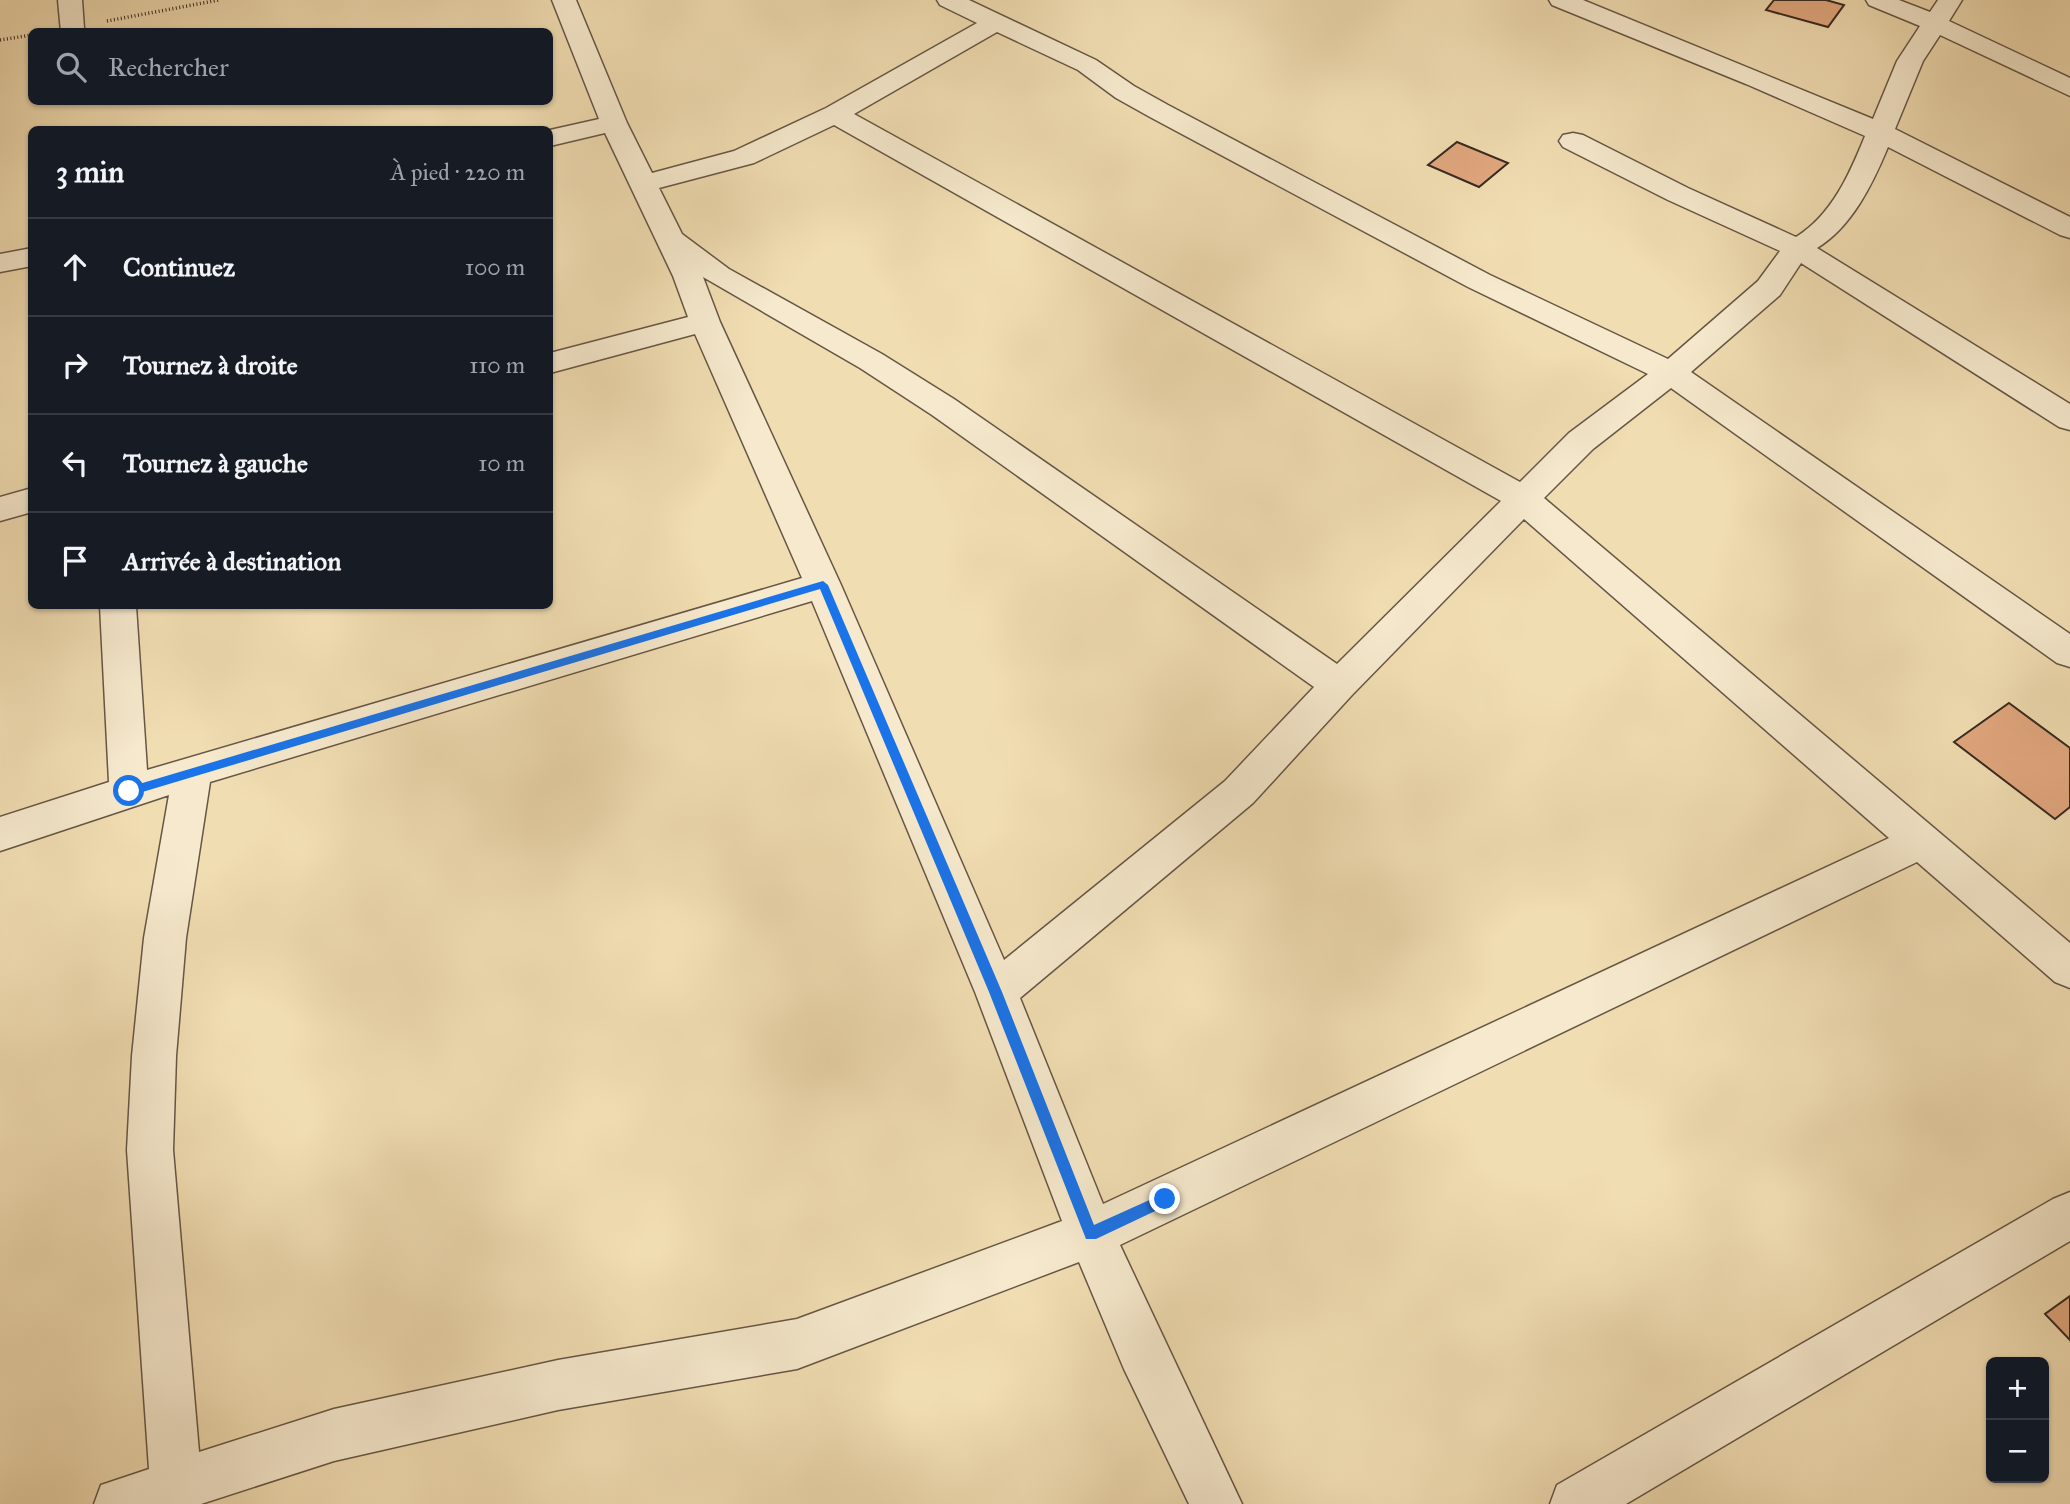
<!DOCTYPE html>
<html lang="fr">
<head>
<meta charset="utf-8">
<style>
  body { margin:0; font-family:"IM FELL Great Primer",serif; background:#20242c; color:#f1f3f6 }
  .controls { position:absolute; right:21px; bottom:21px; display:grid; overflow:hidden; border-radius:10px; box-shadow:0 2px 5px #0004 }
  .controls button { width:63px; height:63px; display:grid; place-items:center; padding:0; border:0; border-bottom:2px solid #363941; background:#171b24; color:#f1f3f6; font:35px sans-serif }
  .stop { position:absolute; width:21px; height:21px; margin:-16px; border:5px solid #1a73e8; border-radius:50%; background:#fff }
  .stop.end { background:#1a73e8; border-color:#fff; box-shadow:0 2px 7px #0008 }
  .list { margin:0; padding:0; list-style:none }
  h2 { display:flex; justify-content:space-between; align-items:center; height:91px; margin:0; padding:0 28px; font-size:30px }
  h2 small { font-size:23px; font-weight:400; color:#9ea1a6 }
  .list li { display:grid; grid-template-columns:46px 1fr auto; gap:21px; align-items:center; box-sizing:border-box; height:98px; padding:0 28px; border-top:2px solid #363941 }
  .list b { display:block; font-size:26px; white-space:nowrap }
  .list em { font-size:23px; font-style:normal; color:#9ea1a6 }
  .icon { flex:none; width:38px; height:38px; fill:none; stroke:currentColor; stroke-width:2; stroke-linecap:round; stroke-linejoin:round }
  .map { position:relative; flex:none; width:2070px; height:1504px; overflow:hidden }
  .search { position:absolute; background:#171b24; box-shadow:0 2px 5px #0004; left:28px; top:28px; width:525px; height:77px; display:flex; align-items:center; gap:18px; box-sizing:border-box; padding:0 24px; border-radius:10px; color:#9ea1a6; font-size:26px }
  .panel { position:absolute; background:#171b24; box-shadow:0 2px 5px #0004; left:28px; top:126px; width:525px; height:483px; border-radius:10px }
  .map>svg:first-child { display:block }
</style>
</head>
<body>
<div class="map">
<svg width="2070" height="1504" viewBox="0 0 2070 1504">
  <rect width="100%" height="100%" fill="#f1ddb2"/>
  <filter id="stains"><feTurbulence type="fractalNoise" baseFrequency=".00286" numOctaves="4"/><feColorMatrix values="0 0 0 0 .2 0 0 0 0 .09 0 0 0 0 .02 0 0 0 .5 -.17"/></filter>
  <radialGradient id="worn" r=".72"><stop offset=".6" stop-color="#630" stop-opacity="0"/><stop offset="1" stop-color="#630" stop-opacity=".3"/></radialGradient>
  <path fill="#e2a87f" stroke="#372921" stroke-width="2" d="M1774,0h52l18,5 -16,22 -62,-17z
    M1457,142l51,21 -29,24 -51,-22z
    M2009,703l61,45v59l-15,12 -101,-77z
    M2070,1296v44l-25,-26z"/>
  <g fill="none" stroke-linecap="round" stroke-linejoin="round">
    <g stroke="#665645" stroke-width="3">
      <path id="minor" d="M58,0h24l2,28 -3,4h-20z
        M552,0h24l51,123 25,50 82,-22 92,-43 151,-85 -37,-18 -3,-5h32l127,60 38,26 34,19 322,170 178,84 90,-78 22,-30 -112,-51 -105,-53 -4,-6 4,-6 10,-2 10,2 105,53 108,49c36,-22 54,-64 69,-101l-119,-52 -194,-79 -3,-5h34l290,119 24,-58 23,-35 -51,-21 -3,-5h33l31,12 8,-12h24l-13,21 121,57v18l-130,-61 -17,26 -28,68 175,88v21l-10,-3 -172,-88c-15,36 -36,80 -71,101l253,156v26l-11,-3 -258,-164 -21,32 -89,77 379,262v33l-13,-4 -386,-275 -78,61 -49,49 526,445v45l-15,-6 -138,-120 -797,383 122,259h-53l-65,-135 -45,-107 -282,107 -239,41 -224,51 -133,43h-107l7,-19 48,-16 -22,-319 5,-94 12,-118 25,-143 -169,56v-34l109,-35 -9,-176h36l11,164 655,-192 -107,-244 -145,39v-20l138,-36 -15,-41 -68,-143 -55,13v-16l49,-11zM997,32l81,38 38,28 34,19 318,170 180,87 -79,59 -49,49 -666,-368zM834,125l667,376 -164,163 -383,-265 -72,-45 -153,-85 -47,-35 -23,-46 95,-25zM703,277l157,91 72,47 382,272 -89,94 -221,179 -163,-375 -121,-263zM1524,519l365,319 -786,366 -83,-206 233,-195 99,-108zM812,601l163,391 87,229 -265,98 -239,41 -224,49 -135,43 -26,-302 3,-94 10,-118 24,-156z
        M32,248v18l-32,6v-18z
        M32,488v24l-32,9v-24z
        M2070,1192v49l-444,263h-76l7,-19 496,-286z"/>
    </g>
    <path stroke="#372921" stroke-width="3.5" stroke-dasharray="1 2.5" stroke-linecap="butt" d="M107,21l112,-21
      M0,40l32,-5"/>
    <use href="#minor" fill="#f6e9cd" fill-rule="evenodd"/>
  </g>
  <path fill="#1a73e8" d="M823,581l5,4 174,407 92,233 71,-32 5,2v9l-74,35h-10l-97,-247 -169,-403 -691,207 -6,-5 6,-4z"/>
  <rect width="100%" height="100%" filter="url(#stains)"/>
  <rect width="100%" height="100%" fill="url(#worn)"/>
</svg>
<div class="controls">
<button>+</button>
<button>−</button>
</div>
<div class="stop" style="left:129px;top:791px"></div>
<div class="stop end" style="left:1165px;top:1199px"></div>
<div class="search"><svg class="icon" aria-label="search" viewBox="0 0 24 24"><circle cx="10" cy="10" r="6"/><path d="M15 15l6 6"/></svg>Rechercher</div>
<section class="panel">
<h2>3 min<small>À pied · 220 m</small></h2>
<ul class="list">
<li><svg class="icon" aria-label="ahead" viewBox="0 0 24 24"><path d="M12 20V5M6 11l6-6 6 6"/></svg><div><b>Continuez</b></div><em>100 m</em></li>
<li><svg class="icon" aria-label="right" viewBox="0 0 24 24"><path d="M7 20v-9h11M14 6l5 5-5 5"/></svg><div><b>Tournez à droite</b></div><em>110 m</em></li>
<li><svg class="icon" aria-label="left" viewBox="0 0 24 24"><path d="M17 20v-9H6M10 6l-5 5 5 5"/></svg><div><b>Tournez à gauche</b></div><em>10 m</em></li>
<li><svg class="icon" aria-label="arrive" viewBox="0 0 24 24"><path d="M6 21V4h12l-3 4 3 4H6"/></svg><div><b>Arrivée à destination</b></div></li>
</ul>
</section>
</div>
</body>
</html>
